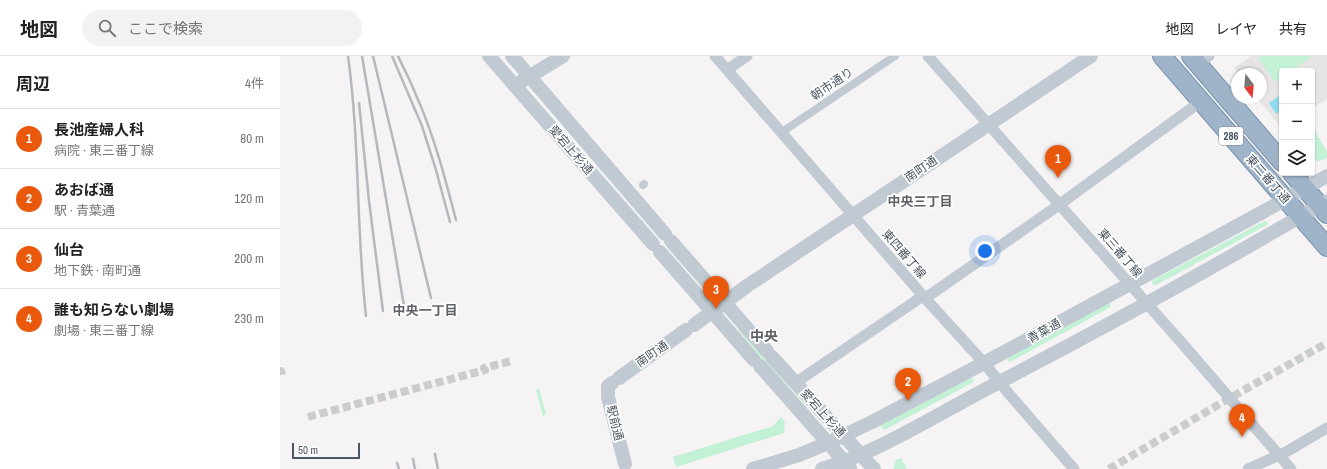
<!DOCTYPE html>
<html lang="ja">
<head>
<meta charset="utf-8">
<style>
  body { margin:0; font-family:"Archivo Narrow","Noto Sans JP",sans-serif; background:#f2f2f2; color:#222 }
  .controls { position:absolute; right:12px; top:12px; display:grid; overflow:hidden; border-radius:4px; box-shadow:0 1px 3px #0004 }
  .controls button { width:36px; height:36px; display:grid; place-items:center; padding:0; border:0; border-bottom:1px solid #e0e0e0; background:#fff; color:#222; font:20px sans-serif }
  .compass { position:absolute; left:951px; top:12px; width:36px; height:36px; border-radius:50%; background:#fff; box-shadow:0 1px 3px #0004; rotate:164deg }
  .scale { position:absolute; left:12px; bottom:10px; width:68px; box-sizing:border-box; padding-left:4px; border:2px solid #4a5661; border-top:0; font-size:11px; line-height:14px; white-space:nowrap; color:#4a5661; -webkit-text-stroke:3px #fff; paint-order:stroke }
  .you { position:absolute; left:705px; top:195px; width:14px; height:14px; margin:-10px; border:3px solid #fff; border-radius:50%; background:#1a73e8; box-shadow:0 0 0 6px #1a73e833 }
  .badge { display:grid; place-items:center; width:26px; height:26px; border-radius:50%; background:#ea580c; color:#fff; font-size:13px; font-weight:700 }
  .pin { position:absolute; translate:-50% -33px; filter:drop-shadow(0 1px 2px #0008) }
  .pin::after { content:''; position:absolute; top:21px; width:14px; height:12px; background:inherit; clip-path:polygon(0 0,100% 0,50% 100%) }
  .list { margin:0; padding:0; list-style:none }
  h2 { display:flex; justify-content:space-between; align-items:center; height:52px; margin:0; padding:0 16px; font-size:17px }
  h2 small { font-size:13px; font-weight:400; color:#767676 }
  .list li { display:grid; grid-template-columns:26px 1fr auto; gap:12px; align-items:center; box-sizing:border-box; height:60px; padding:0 16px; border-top:1px solid #e0e0e0 }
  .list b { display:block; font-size:15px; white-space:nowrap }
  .list p { margin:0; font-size:13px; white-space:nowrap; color:#767676 }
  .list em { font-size:13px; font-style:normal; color:#767676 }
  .icon { flex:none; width:22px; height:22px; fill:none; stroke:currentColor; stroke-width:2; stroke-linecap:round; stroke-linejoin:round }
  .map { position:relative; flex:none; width:1047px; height:413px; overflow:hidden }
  header { display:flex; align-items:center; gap:24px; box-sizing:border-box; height:56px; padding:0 20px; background:#fff; border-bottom:1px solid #e0e0e0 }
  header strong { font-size:19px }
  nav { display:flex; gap:22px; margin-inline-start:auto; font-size:14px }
  .search { width:280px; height:36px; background:#f2f2f2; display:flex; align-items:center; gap:10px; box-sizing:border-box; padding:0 14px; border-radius:22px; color:#767676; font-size:15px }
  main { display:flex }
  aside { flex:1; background:#fff }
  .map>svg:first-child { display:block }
</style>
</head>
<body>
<header>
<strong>地図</strong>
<div class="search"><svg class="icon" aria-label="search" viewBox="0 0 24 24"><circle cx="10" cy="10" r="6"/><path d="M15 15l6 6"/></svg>ここで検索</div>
<nav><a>地図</a><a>レイヤ</a><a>共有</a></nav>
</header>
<main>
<aside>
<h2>周辺<small>4件</small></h2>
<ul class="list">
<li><span class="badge">1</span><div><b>長池産婦人科</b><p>病院 · 東三番丁線</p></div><em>80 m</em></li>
<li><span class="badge">2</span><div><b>あおば通</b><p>駅 · 青葉通</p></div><em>120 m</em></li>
<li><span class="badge">3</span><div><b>仙台</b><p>地下鉄 · 南町通</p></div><em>200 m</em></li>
<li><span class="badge">4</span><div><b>誰も知らない劇場</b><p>劇場 · 東三番丁線</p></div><em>230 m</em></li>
</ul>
</aside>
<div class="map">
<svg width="1047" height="413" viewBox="0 0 1047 413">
  <rect width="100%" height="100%" fill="#f5f3f3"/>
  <path fill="#e6e4e5" d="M971,0h76v43l-15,10v-38h-30v58l-25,-31h4v-24h-22l-5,-6z"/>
  <path fill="#c3f1d5" d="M897,0l46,53 26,40 -26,-39z
    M981,0h52l-23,15h-8v6l-7,5 -17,-24z
    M1032,73h2l13,23v6l-7,3 -8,-1z
    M985,165l3,1 -1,3 -111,60 -4,-1 1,-4z
    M829,246l2,5 -101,55 -3,-2v-2z
    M460,273l72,85 -2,1 -72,-85z
    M692,321l2,3 -2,3 -88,47 -4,-5z
    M258,332h1l7,26 -3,2 -7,-26z
    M501,361l4,5 -1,11 -108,34 -3,-10 100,-31z
    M621,402l6,11h-14l3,-9z"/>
  <path fill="#90daee" d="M1002,38v16l-6,4 -7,-11z"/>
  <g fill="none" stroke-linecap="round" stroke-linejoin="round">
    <path stroke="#caccce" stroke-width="8" stroke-dasharray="8 4" stroke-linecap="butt" d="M0,315h1l1,4
      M28,361l177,-47 -1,-2 27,-7
      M829,413l121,-71 97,-55"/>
    <g stroke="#7690ad" stroke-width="20">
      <path id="trunk" d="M882,0l165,191
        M911,0l91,106
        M1012,117l35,41"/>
    </g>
    <path stroke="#c1cad2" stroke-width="8" d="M502,76l113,-76
      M363,129l1,-1"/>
    <path stroke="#c1cad2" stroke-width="11" d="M435,0l209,241 60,66 26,32 64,74
      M648,0l253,286 110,127
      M917,8l12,-8
      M447,14l20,-14
      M515,327l125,-85 10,-3 126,-88 144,-105
      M968,413l38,-17 41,-24"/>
    <path stroke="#c1cad2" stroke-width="14" d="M209,0l164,188
      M232,0l153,178
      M242,25l41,-25
      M391,185l96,110
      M380,196l94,108
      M414,269l53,-39 344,-230
      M492,301l102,112
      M480,310l90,102
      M339,322l67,-48
      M332,327l-4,3v11l17,67
      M473,413l46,-14 29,-12 44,-21 112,-59 277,-150 66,-37
      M542,413c58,-18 111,-52 166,-81 114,-59 228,-122 339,-187"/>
    <use href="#trunk" stroke="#9fb4c9" stroke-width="18"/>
    <path stroke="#b5b8bd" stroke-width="2.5" d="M68,0c12,86 8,173 18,260
      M82,0l42,250
      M93,0l58,242
      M112,0l30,70 14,44 14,52
      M118,0c6,13 13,26 18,39 18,40 29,83 40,125
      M79,47l10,98 14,110
      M155,398l3,15
      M133,403l2,10
      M117,407l2,6"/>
  </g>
  <g text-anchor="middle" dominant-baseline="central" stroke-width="3.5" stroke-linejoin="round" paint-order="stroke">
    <rect fill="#fff" stroke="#808990" stroke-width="1" x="939" y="71" width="24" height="18" rx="3"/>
    <g font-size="11" font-weight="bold" fill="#4a5661">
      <text x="951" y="80">286</text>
    </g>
    <g font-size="12" fill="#4a5661" stroke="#fff">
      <text transform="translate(552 28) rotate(-34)">朝市通り</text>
      <text transform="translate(291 94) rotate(49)">愛宕上杉通</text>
      <text transform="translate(641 113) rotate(-34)">南町通</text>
      <text transform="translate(988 123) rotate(49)">東二番丁通</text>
      <text transform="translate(840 197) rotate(49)">東三番丁線</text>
      <text transform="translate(624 198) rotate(49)">東四番丁線</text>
      <text transform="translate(764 275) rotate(-29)">青葉通</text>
      <text transform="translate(372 298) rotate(-35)">南町通</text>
      <text transform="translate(543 357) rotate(48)">愛宕上杉通</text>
      <text transform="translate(335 367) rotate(76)">駅前通</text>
    </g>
    <g font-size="13" font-weight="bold" fill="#5f6368" stroke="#fff">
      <text x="640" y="145">中央三丁目</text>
      <text x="145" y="254">中央一丁目</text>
    </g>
    <g font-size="14" font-weight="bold" fill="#5f6368" stroke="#fff">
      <text x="484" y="280">中央</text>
    </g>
  </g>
</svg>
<div class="controls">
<button>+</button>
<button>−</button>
<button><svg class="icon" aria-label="layers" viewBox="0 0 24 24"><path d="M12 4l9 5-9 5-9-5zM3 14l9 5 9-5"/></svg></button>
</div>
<svg class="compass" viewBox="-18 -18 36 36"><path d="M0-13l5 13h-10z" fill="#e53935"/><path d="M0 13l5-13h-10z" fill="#767676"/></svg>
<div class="scale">50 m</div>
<div class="you"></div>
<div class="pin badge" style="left:778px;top:122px">1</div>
<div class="pin badge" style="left:628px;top:345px">2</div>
<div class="pin badge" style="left:436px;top:253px">3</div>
<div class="pin badge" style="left:962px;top:381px">4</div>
</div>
</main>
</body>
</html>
